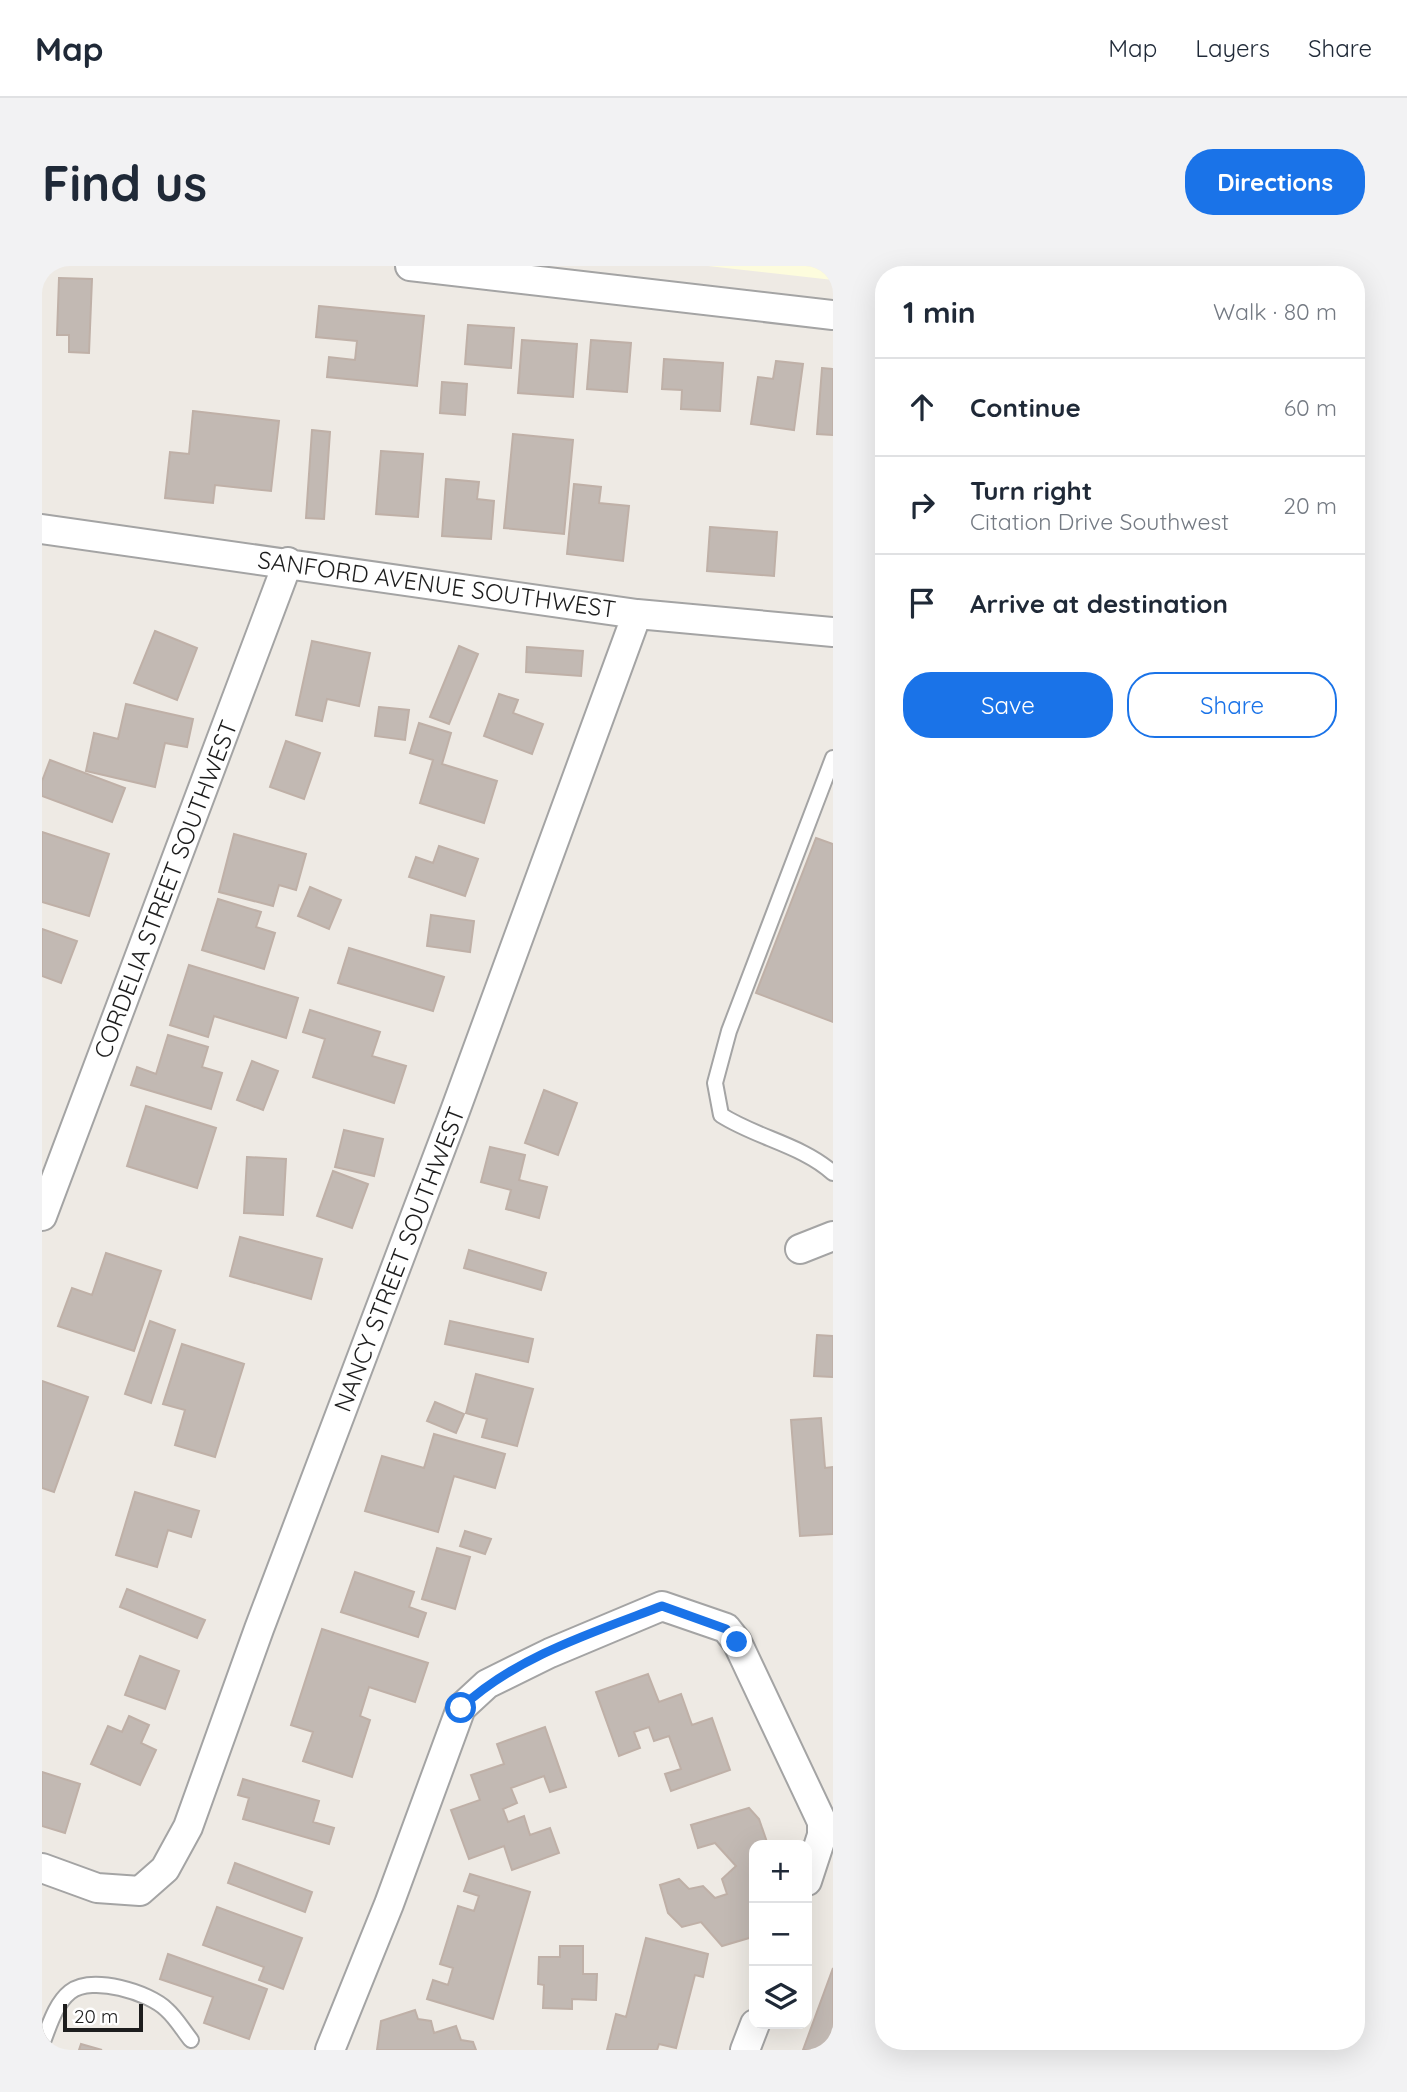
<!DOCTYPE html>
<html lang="en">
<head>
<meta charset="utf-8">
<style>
  body { margin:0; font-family:Quicksand,sans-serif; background:#f2f2f3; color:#1f2937 }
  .controls { position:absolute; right:21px; bottom:21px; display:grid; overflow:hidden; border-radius:14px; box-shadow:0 7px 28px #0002 }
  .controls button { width:63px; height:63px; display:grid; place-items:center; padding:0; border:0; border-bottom:2px solid #e0e1e3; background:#fff; color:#1f2937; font:35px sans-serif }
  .scale { position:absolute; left:21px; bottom:18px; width:80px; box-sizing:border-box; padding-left:7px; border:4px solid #1d1d1d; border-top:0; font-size:19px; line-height:24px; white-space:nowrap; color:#1d1d1d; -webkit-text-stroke:5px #fff; paint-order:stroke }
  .stop { position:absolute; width:21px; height:21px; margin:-16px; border:5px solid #1a73e8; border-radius:50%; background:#fff }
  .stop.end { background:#1a73e8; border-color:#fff; box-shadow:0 2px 7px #0008 }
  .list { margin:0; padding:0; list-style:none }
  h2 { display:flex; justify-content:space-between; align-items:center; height:91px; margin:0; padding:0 28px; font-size:30px }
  h2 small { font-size:23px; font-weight:400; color:#747a83 }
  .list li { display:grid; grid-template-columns:46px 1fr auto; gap:21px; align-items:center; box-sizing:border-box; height:98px; padding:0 28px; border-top:2px solid #e0e1e3 }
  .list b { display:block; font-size:26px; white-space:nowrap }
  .list p { margin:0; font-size:23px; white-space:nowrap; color:#747a83 }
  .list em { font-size:23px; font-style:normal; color:#747a83 }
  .actions { display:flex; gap:14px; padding:21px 28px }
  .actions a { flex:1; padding:16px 0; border:2px solid #1a73e8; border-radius:28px; text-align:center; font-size:24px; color:#1a73e8 }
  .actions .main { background:#1a73e8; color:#fff }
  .icon { flex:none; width:38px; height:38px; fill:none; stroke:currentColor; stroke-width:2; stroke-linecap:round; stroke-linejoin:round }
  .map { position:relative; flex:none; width:791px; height:1784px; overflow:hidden; border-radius:28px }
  header { display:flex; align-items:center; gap:42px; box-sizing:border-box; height:98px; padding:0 35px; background:#fff; border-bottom:2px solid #e0e1e3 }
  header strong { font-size:33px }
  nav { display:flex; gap:38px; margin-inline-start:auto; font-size:24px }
  .intro { display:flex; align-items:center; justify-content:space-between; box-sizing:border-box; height:168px; padding:0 42px }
  h1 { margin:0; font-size:49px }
  .button { padding:18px 32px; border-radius:28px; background:#1a73e8; color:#fff; font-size:24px; font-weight:700 }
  main { display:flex; gap:42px; padding:0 42px }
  aside { flex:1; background:#fff; border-radius:28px; box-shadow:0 7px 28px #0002 }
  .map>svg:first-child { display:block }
</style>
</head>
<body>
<header>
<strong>Map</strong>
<nav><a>Map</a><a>Layers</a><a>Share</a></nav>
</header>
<div class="intro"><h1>Find us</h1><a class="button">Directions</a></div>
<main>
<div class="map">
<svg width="791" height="1784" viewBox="0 0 791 1784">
  <rect width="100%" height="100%" fill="#eeeae4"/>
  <path fill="#fdfcdd" d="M666,0h125v14z"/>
  <path fill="#c2b9b3" stroke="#bfb0a7" stroke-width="2" d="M17,12l33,1 -3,74 -20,-1v-17h-12z
    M277,40l105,10 -7,70 -90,-9 2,-20 26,3 2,-19 -41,-4z
    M426,59l46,3 -3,40 -46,-4z
    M480,74l55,4 -4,53 -55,-4z
    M549,74l40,3 -4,49 -40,-3z
    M622,93l59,4 -3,48 -39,-2 1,-19 -20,-1z
    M734,95l27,3 -9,66 -43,-6 7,-47 15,2z
    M780,102l11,1v66l-16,-1z
    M400,116l25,2 -2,31 -25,-2z
    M151,145l86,10 -8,70 -56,-6 -2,18 -48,-5 5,-46 19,2z
    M270,164l18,2 -6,87 -18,-1z
    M471,168l60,6 -9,94 -60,-6z
    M339,185l42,3 -5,63 -42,-3z
    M404,213l33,3 -2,17 17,2 -3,38 -49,-3z
    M532,218l27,3 -2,16 30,3 -6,55 -56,-7z
    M668,261l67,5 -3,44 -67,-5z
    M113,365l42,17 -20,52 -43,-17z
    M270,375l58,12 -11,53 -32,-7 -5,22 -26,-6z
    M417,380l19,8 -29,70 -19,-7z
    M485,381l56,4 -2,25 -55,-4z
    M457,428l19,6 -5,13 30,11 -11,30 -48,-18z
    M84,438l67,15 -6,28 -22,-4 -10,44 -69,-16 8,-38 24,6z
    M337,441l30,3 -4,30 -30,-4z
    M377,457l32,10 -9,31 55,17 -13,42 -64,-20 13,-43 -23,-7z
    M244,475l34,12 -16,46 -34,-12z
    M8,494l75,28 -13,34 -70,-26v-15z
    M0,566l67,22 -20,62 -47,-14z
    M192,568l72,20 -10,36 -17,-5 -6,21 -54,-14z
    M774,572l17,6v178l-77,-29z
    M397,580l39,13 -13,37 -56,-19 7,-20 17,6z
    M268,621l31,13 -12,29 -31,-13z
    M176,633l43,13 -5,15 19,6 -11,36 -62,-19z
    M389,649l43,6 -4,31 -43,-6z
    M0,663l35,12 -16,42 -19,-7z
    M307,682l95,29 -11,34 -95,-28z
    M147,699l109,33 -12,40 -72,-22 -6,21 -38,-12z
    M268,744l70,22 -8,24 34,10 -12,37 -81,-26 12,-38 -22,-7z
    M126,769l40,12 -6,20 20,6 -11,36 -80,-24 6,-18 19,7z
    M210,795l26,10 -15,39 -26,-10z
    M502,824l33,13 -19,52 -33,-12z
    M104,840l70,22 -19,60 -70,-22z
    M302,864l39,9 -9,37 -39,-9z
    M448,881l35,8 -6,25 28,7 -8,31 -33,-9 5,-19 -30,-8z
    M205,891l39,2 -3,56 -39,-2z
    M291,905l35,13 -16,44 -35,-12z
    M198,971l82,22 -11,40 -81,-23z
    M427,984l77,23 -5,17 -77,-22z
    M64,987l55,18 -27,80 -76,-25 14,-38 20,7z
    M108,1055l25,9 -24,73 -26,-9z
    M408,1055l83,18 -5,23 -83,-18z
    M775,1069l16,1v41l-19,-1z
    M140,1078l62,20 -29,93 -40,-12 10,-35 -22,-6z
    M434,1108l57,15 -16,57 -35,-9 5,-18 -21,-6z
    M0,1115l46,16 -34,95 -12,-4z
    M393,1136l29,12 -8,19 -29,-12z
    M779,1152l4,50 8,-1v67l-33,2 -9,-116z
    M392,1168l71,20 -10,34 -41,-12 -16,56 -73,-21 17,-55 42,12z
    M93,1226l64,19 -8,26 -23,-7 -11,37 -41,-12z
    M423,1265l26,8 -6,15 -25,-8z
    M395,1282l33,9 -15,52 -33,-10z
    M313,1306l59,20 -5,15 17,6 -8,24 -77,-25z
    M85,1323l78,31 -8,18 -77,-31z
    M280,1363l106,34 -13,39 -46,-15 -9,29 10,4 -18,57 -49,-16 10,-29 -22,-7z
    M98,1390l39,15 -14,38 -40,-14z
    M606,1408l11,28 22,-8 11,31 20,-7 18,52 -59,21 -6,-17 16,-5 -12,-33 -15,5 -5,-14 -15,5 6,16 -21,8 -23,-64z
    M87,1450l20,9 -8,18 15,7 -16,35 -49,-21 17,-38 14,6z
    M503,1461l21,60 -16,5 -6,-16 -33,12 6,15 -14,6 5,13 16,-6 6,19 20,-7 9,25 -47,17 -8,-24 -35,13 -18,-49 29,-10 -9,-25 33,-11 -7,-20z
    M0,1506l38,12 -15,49 -23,-7z
    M201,1513l76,22 -6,21 21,6 -5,16 -86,-25 6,-21 -11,-3z
    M707,1542l10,11 9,26h-14v88l-5,5 -27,8 -21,-24 -19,5 -14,-14 -8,-28 19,-6 10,10 14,-3 12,12 12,-4 -5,-15 14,-13 -21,-23 -17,5 -7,-23z
    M193,1597l77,29 -7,20 -77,-29z
    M428,1608l60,18 -37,127 -66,-20 6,-19 15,5 5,-17 -13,-4 18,-58 16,5 5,-15 -15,-5z
    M175,1641l85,31 -19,51 -24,-9 5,-13 -61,-22z
    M604,1672l62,16 -5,23 -8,-2 -19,73 -17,-4 -2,6h-50l9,-36 10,3z
    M518,1680h23v28h14l-1,26 -24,-1v10l-29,-1 1,-23 -6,-1 1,-27h21z
    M126,1688l99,35 -18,50 -45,-16 9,-26 -53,-18z
    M791,1702v82h-30z
    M373,1744l3,9 13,2 3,12 22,-7 5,14 12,2 3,8h-99l4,-29z
    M39,1778l21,6h-23z"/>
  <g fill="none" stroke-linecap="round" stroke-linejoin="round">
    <g stroke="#a4a4a4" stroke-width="18">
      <path id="service" d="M791,492l-104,273 -14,52 6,32c36,23 81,30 112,58
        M0,1778c7,-17 13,-40 28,-52 22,-17 79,0 97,18 9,8 16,20 24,30"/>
    </g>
    <g stroke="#a4a4a4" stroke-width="32">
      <path id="minor" d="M368,0l423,49
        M0,263l595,85 196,18
        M0,950l246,-654
        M758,983l33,-13
        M0,1602l55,20 43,3 25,-22 23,-42 71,-198 196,-518 182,-497
        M288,1784l59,-146 72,-196 26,-24 63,-31 112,-47 64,22 11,14 85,180v13l-15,46
        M703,1784l10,-26"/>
    </g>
    <use href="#service" stroke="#fff" stroke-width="14"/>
    <use href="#minor" stroke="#fff" stroke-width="28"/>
  </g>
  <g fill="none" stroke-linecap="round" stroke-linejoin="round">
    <path stroke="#1a73e8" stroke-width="9" d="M419,1442c54,-51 133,-76 201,-102l64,23 11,13"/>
  </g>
  <g text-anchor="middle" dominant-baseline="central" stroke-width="5" stroke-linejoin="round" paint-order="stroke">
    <g font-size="24" fill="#1d1d1d" stroke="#fff">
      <text transform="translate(395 318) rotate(8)">SANFORD AVENUE SOUTHWEST</text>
      <text transform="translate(123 623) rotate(-69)">CORDELIA STREET SOUTHWEST</text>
      <text transform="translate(357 993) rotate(-69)">NANCY STREET SOUTHWEST</text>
    </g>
  </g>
</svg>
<div class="controls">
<button>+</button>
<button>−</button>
<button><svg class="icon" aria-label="layers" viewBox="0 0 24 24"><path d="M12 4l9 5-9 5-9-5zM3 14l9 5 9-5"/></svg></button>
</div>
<div class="scale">20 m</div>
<div class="stop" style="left:419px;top:1442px"></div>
<div class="stop end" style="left:695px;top:1376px"></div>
</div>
<aside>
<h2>1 min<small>Walk · 80 m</small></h2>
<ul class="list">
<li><svg class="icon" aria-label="ahead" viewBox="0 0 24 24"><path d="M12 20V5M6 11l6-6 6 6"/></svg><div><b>Continue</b></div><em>60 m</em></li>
<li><svg class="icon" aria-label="right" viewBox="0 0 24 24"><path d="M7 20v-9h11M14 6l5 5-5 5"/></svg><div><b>Turn right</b><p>Citation Drive Southwest</p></div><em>20 m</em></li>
<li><svg class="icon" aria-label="arrive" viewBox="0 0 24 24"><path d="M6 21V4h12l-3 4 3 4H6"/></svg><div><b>Arrive at destination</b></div></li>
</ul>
<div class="actions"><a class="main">Save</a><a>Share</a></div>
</aside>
</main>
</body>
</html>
